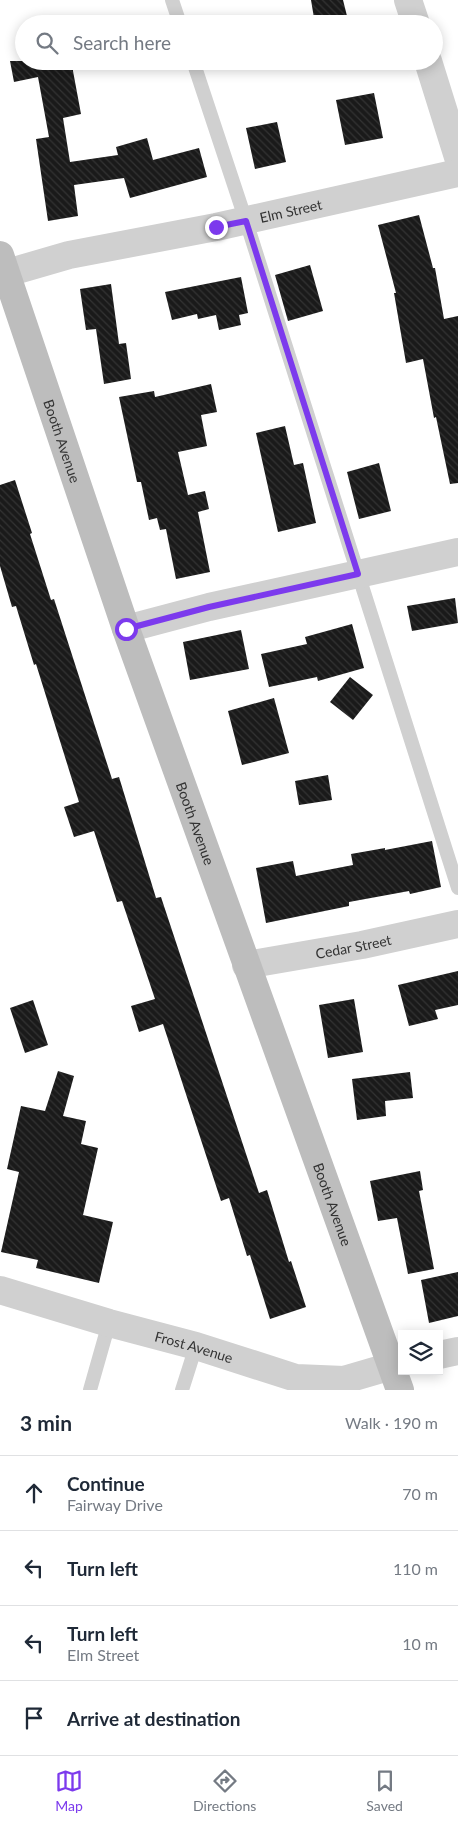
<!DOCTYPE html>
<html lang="en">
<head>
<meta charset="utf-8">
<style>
  body { margin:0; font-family:Lato,sans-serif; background:#f6f6f7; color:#1f2937 }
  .controls { position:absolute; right:15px; bottom:15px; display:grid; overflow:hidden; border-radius:0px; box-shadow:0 2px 12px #0003 }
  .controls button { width:45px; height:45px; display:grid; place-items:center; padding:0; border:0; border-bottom:1px solid #e0e1e3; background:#fff; color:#1f2937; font:25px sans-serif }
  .stop { position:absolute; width:15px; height:15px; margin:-11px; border:4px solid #7c3aed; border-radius:50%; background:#fff }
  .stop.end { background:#7c3aed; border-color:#fff; box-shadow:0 1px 5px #0008 }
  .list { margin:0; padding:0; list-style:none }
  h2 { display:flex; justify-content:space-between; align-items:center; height:65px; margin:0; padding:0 20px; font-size:21px }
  h2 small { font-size:16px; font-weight:400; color:#747a83 }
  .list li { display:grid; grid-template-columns:32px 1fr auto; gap:15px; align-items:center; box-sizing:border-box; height:75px; padding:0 20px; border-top:1px solid #e0e1e3 }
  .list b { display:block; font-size:19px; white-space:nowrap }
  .list p { margin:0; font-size:16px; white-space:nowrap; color:#747a83 }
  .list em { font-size:16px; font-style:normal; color:#747a83 }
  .icon { flex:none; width:28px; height:28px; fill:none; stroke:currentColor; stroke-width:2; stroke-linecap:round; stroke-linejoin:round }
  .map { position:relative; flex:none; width:458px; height:1390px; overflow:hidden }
  .search { position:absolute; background:#fff; box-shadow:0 2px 12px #0003; left:15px; right:15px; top:15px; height:55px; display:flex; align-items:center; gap:12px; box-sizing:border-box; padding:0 18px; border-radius:28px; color:#747a83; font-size:19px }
  .sheet { height:365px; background:#fff }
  nav { display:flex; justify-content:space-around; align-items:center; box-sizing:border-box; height:70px; border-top:1px solid #e0e1e3; background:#fff; font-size:14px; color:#747a83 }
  nav a { display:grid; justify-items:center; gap:2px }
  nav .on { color:#7c3aed }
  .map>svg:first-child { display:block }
</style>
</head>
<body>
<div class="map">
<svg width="458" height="1390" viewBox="0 0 458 1390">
  <defs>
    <pattern id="building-back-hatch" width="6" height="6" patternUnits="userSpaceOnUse" patternTransform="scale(1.25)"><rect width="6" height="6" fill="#1a1a1a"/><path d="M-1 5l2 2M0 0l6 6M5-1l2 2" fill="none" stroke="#333"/></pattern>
  </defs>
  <rect width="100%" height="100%" fill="#fff"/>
  <path fill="url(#building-back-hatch)" d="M311,0h32l6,24h-34z
    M10,61h63v10l8,43 -18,4 7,44 48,-7 -2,-8 31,-9 6,22 46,-12 8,29 -77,21 -6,-20 -50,7 4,31 -30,5 -12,-82 13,-2 -11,-60 -24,5z
    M374,93l9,45 -38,7 -9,-45z
    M277,122l9,40 -31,7 -9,-41z
    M419,215l14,53h2l9,51 14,-3v167l-8,1 -14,-67 -2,1 -11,-59 -17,4 -12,-70h2l-18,-68z
    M310,265l13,46 -35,10 -13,-46z
    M241,277l7,36 -9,2 2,10 -22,5 -3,-15 -18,4 -1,-5 -25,6 -7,-28z
    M111,284l8,60 7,-1 5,36 -27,5 -8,-55 -10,1 -6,-41z
    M211,384l6,28 -16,3 6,31 -29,6 10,43 17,-4 4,18 -11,3 12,60 -34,7 -10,-50 -6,1 -3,-12 -8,2 -8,-38h-4l-18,-85 35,-6 1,6z
    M285,426l9,39 9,-2 13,60 -38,9 -22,-99z
    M379,463l12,48 -32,8 -12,-47z
    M15,480l17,53 -2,1 21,66 3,-1 58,180 7,-2 37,121 5,-1 98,296 8,-3 22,72 2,-1 15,46 -36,12 -20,-64 -3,1 -18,-58 -8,3 -58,-177 -24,8 -8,-26 24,-7 -33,-98 -5,1 -23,-71 -20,6 -10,-30 15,-5 -43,-138 -2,1 -18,-59 -4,1 -12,-41v-81z
    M455,598l3,25 -46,8 -5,-25z
    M352,624l12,44 -46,13 -1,-4 -48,10 -8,-33 46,-10 -2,-7z
    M241,630l8,39 -59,11 -7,-38z
    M350,677l23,18 -20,25 -23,-18z
    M274,698l15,55 -47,12 -14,-54z
    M328,775l4,25 -33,5 -4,-24z
    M432,841l9,46 -31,7 -1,-3 -60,11v4l-83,17 -10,-55 37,-7 3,15 57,-11 -2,-11 34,-6v2z
    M458,971v34l-23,5 3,9 -29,7 -11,-41z
    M354,999l9,53 -35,6 -9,-53z
    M33,1000l15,45 -23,8 -15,-45z
    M58,1071l16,5 -11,40 23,5 -5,23 17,4 -15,67 30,7 -14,61 -63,-15 2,-8 -37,-8 18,-80 -12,-3 14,-63 24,5z
    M410,1072l3,26 -28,3 1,15 -29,4 -5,-41z
    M420,1171l3,19 -4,1 15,78 -26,5 -11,-56 -19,3 -8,-40z
    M458,1272v44l-29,7 -8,-43z"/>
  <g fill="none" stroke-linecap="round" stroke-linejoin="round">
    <path stroke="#d0d0d0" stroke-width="14" d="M172,0l8,24
      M193,61l53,160 212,667
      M90,1390l19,-67
      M182,1390l14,-44"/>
    <g stroke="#d0d0d0" stroke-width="28">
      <path d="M408,0l8,24"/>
      <path d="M428,61l30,96"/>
      <path id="s1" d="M0,275l69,-20 147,-28 242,-54"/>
      <path d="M126,629l83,-22 249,-55"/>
      <path id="s2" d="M246,965l116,-20 96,-21"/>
      <path id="s3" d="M0,1290l109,33 87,23 100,32 48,2 58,-17"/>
      <path d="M439,1355l19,-4"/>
    </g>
    <path stroke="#bdbdbd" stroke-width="28" id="s4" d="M0,255l126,374 274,761"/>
  </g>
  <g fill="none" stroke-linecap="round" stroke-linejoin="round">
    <path stroke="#7c3aed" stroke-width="6" d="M126,629l83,-22 149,-33 -112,-353 -30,6"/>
  </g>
  <g text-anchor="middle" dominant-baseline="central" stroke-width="5" stroke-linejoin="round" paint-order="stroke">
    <g font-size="14" fill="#333" stroke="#fff">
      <text stroke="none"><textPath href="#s1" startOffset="298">Elm Street</textPath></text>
      <text stroke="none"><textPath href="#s4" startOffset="196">Booth Avenue</textPath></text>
      <text stroke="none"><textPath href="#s4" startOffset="601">Booth Avenue</textPath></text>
      <text stroke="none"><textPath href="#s2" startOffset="109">Cedar Street</textPath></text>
      <text stroke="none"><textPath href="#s4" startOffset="1006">Booth Avenue</textPath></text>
      <text stroke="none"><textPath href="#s3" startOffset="202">Frost Avenue</textPath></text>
    </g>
  </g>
</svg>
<div class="controls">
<button><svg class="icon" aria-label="layers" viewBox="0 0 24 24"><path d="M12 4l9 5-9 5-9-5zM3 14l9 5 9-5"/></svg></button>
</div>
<div class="stop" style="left:126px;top:629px"></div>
<div class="stop end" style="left:216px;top:227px"></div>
<div class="search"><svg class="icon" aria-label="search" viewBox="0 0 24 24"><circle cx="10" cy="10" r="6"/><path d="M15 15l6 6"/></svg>Search here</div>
</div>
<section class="sheet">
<h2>3 min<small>Walk · 190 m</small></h2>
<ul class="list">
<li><svg class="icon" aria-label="ahead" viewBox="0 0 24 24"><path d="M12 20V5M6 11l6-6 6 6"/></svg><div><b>Continue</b><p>Fairway Drive</p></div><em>70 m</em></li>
<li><svg class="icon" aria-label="left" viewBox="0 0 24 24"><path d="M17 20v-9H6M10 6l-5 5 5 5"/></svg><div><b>Turn left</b></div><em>110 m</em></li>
<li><svg class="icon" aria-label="left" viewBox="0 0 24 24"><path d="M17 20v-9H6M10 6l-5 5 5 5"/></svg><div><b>Turn left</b><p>Elm Street</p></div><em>10 m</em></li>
<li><svg class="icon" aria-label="arrive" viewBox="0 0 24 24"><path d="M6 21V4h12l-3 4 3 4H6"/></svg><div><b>Arrive at destination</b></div></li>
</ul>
</section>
<nav>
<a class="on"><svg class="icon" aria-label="map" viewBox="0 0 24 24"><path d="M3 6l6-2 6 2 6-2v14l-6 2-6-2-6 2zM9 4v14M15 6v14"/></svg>Map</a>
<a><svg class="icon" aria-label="directions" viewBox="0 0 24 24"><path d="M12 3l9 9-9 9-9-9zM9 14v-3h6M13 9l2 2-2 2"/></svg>Directions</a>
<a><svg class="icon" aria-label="saved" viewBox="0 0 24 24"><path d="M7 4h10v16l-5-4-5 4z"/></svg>Saved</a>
</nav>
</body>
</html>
